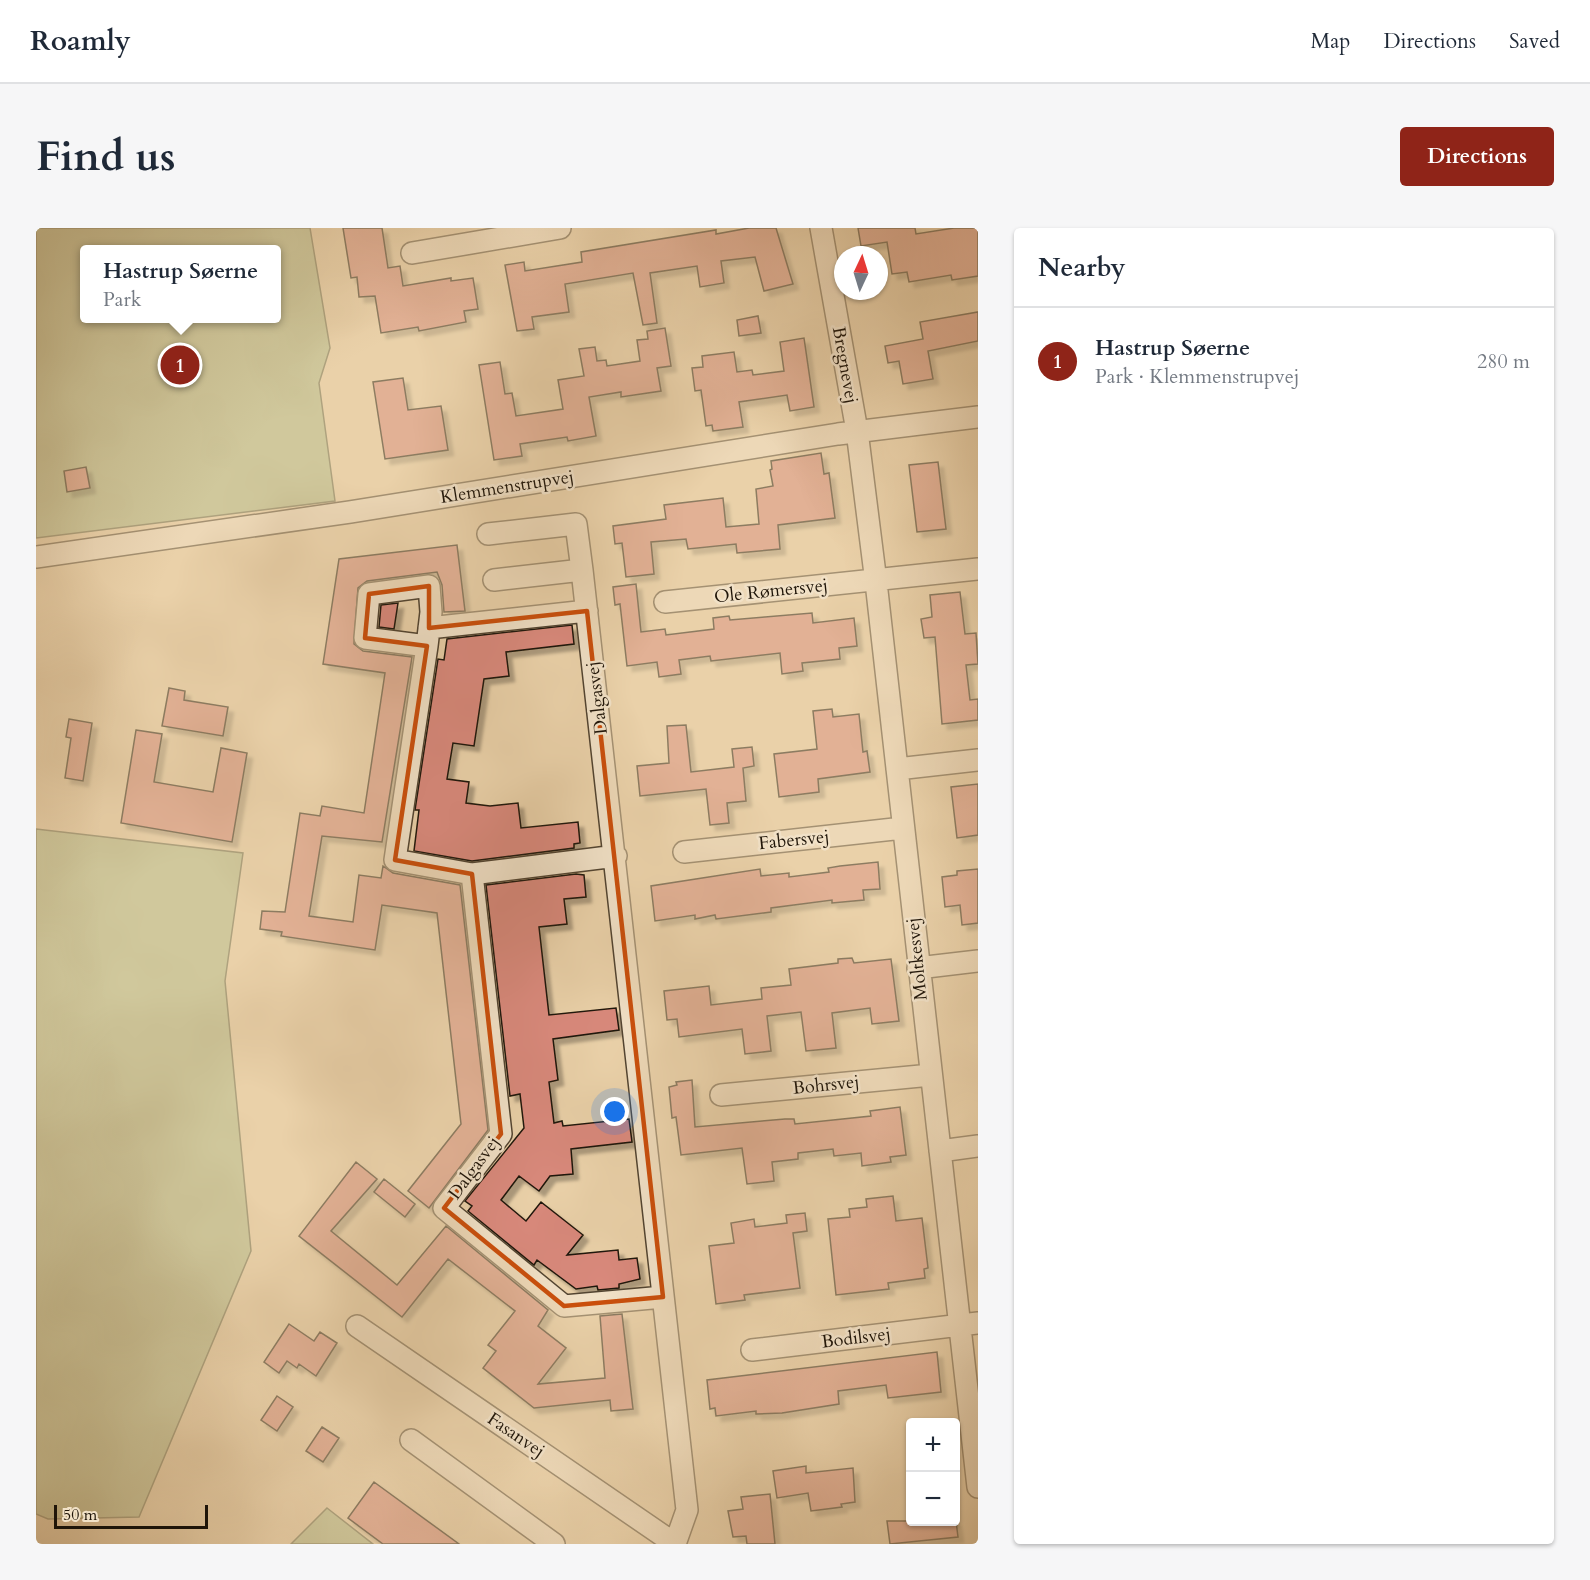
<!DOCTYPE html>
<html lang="en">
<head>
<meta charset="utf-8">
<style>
  body { margin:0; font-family:Cardo,serif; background:#f6f6f7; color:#1f2937 }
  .controls { position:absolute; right:18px; bottom:18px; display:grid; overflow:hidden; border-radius:6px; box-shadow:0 2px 4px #0004 }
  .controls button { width:54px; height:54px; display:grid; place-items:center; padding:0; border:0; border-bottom:2px solid #e0e1e3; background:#fff; color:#1f2937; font:30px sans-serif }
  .compass { position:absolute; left:798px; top:18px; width:54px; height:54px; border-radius:50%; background:#fff; box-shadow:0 2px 4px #0004; rotate:4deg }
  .scale { position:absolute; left:18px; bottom:15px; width:154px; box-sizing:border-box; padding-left:6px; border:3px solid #1f1509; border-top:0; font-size:16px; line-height:21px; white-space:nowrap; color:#1f1509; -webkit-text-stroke:4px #f1e1c7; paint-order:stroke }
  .you { position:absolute; left:579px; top:884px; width:21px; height:21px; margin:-15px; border:4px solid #fff; border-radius:50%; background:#1a73e8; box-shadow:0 0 0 9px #1a73e833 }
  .badge { display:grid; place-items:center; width:39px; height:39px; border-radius:50%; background:#8f2418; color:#fff; font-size:20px; font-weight:700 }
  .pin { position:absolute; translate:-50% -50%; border:3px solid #fff; box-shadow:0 2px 6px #0006 }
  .popup { position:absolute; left:44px; top:17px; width:201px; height:78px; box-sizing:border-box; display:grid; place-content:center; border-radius:6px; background:#fff; filter:drop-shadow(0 2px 4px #0005); font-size:20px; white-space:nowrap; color:#747a83 }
  .popup b { font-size:22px; color:#1f2937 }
  .popup::after { content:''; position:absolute; left:50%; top:100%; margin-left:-12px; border:12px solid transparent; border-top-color:#fff }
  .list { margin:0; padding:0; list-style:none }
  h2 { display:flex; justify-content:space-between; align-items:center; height:78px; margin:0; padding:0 24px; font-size:26px }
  h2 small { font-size:20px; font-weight:400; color:#747a83 }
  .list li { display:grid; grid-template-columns:39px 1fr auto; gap:18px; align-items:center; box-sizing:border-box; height:108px; padding:0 24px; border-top:2px solid #e0e1e3 }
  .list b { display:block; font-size:22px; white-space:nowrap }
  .list p { margin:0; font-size:20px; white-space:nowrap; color:#747a83 }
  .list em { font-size:20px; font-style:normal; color:#747a83 }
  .map { position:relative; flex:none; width:942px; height:1316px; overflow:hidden; border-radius:6px }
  header { display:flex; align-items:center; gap:36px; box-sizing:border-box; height:84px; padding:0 30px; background:#fff; border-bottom:2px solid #e0e1e3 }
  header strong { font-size:28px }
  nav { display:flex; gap:33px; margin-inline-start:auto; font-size:21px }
  .intro { display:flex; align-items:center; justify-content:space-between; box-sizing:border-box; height:144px; padding:0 36px }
  h1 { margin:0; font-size:42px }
  .button { padding:15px 27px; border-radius:6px; background:#8f2418; color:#fff; font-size:21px; font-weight:700 }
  main { display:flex; gap:36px; padding:0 36px }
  aside { flex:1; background:#fff; border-radius:6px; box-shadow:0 2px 4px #0004 }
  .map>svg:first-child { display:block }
</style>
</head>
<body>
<header>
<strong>Roamly</strong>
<nav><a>Map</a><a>Directions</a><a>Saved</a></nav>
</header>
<div class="intro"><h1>Find us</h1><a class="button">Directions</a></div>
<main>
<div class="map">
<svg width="942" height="1316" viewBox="0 0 942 1316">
  <defs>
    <filter id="shadow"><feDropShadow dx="5.5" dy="5.5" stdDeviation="1.5" flood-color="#0004"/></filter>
  </defs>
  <rect width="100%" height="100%" fill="#ead1a9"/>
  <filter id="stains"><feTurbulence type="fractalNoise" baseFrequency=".00333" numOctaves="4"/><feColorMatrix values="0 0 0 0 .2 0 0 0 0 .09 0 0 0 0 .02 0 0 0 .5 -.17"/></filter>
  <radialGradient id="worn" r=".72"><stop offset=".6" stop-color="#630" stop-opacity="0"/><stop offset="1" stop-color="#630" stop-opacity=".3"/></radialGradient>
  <path fill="#b1bd8d" stroke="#68694b" stroke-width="1.5" fill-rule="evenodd" d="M0,0h274l20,120 -11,35 16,118 -299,37zM48,21h192v69h-192z
    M0,601l207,24 -18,128 26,270 -112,266 -91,2 -12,-5z
    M291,1280l46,36h-82z"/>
  <path fill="#d9897b" stroke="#1f1509" stroke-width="1.5" filter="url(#shadow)" d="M307,0h39l6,40 12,-2 3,20 48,-8v3l22,-3 5,31 -14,2 2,11 -47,9 -1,-4 -37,6 -6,-37 -16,1 -2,-20 -6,1z
    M713,0h27l17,56 -29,7 -9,-34 -34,4 3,22 -24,4 -3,-21 -47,7 7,50 -14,2 -10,-52 -68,11 4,28 -37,5 2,12 -17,2 -12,-66 19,-3 1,9 57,-9 -1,-10 135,-22v4z
    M822,0h57l1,6 38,-6h24v48l-26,4 -1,-5 -42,7 -2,-10 -15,2 -5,-32 -26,4z
    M942,84v29l-50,10 5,28 -30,5 -4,-23 -11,2 -3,-17 38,-7 -3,-17z
    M722,88l3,17 -22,3 -2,-16z
    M629,100l6,38 -14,2 4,23 -40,6v-5l-32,5 7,39 -28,5 -1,-4 -47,7 2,12 -28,4 -15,-95 21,-3 5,32 7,-1 4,23 47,-7 -5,-29 26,-4 -5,-27 16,-2 2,14 9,-1 1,6 33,-5 -3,-21 11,-1 -1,-8z
    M768,110l10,69 -24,4 -3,-16 -48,7 4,25 -30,4 -1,-6 -6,1 -5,-36 -6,1 -3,-23 11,-1 -1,-11 32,-4 3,20 15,-2 1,5 31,-4 -4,-29z
    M367,150l5,32 33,-4 7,44 -63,9 -12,-77z
    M785,225l3,21 5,-1 6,45 -57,7 2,24 -43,4 -1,-9 -48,5 -2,-10 -35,3 3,32 -28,3 -4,-34 -7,1 -2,-18 53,-7 -2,-14 59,-7 3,29 33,-3 -3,-35 17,-3 -3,-16 2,-1 -1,-8z
    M902,234l8,67 -29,3 -8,-67z
    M50,239l4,21 -23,4 -3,-21z
    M421,317l8,66 -21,1 -2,-27 -5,-13 -70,9 -9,7 -4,56 9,7 49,6 -30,185 -60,-6 -13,80 44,6 6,-47 22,3 2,-12 10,7 67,12 28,245 -59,78 -21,-17 53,-67 -24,-211 -55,-8 -7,45 -94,-14 1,-4 -22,-3 2,-18 23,1 15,-99 20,3 2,-10 42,7 21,-140 -62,-9 16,-105z
    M600,356l5,48 24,-3 1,6 48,-6 -1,-11 16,-2 1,4 82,-7 1,10 41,-5 3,28 -18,2 1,11 -38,4 1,8 -21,3 -2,-21 -69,8 -1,-5 -31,4 2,14 -22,3 -2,-15 -30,4 -7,-62 -5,1 -2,-18z
    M924,364l5,42 11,-1 2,31 -12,1 4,35 8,-1v21l-36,4 -7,-87 -11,1 -3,-19 11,-2 -2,-22z
    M362,375l-4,26 -15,-2 2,-22z
    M536,397l2,19 -68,8 3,24 -25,3 -10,67 -21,-3 -6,36 22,3 -3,21 24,3 28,-3 3,25 57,-6 2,21 -6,1v4l-102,13 -58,-10 5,-41h-4l23,-151 6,1 3,-21z
    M133,460l16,3 -1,9 44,7 -5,29 -61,-10z
    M796,481l1,8 26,-3 4,38 4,-1 3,21 -52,7 1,13 -40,5 -5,-43 43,-5 -4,-38z
    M33,491l23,4 -9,58 -18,-3 6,-40 -5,-1z
    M650,497l5,47 43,-5 -2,-18 20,-2 2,19 -11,2 3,33 -19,2 2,20 -19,2 -4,-36 -66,7 -3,-30 32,-3 -2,-37z
    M100,502l26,4 -8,48 59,10 8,-44 26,5 -15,89 -111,-19z
    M942,556v51l-21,3 -6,-51z
    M842,634l2,27 -17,1 1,10 -32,3v-3l-61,8v4l-55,7 -1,-4 -20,4v-4l-40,6 -4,-35 109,-17 1,7 28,-3v4l40,-5 -1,-4 12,-2z
    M942,641v54l-16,2 -2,-20 -15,2 -3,-30 15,-2v-4z
    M540,646l8,1 2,22 -22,2 3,25 -28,3 10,88 67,-7 3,22 -66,9 5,41 -9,2 5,41 8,-2 1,5 66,-7 3,23 -61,7 2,25 -23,2 -11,15 -20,-15 -18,24 25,21 15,-19 42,33 -16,20 51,-5 1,10 18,-2 3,21 -21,5v4l-21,2 -1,-4 -21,3 -39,-29 -3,5 -66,-54 4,-5 -7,-5 59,-73 -4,-34 -10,2 -24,-211z
    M816,730l2,5 37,-4 8,62 -27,3 -2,-16 -38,5 4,35 -30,3 -5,-39 -34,4 4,35 -26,3 -3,-25 -63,8 -2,-18 -10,1 -3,-29 45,-5 2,19 51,-6 -1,-11 30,-3 -2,-16 49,-6v-4z
    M656,852l3,47 90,-8h9l1,5 76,-8 -1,-5 30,-4 6,48 -16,2 1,5 -29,4 -1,-13 -27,3 -1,-7 -35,4v6l-26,3 2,19 -27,3 -5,-36 -61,7 -5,-38 -4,1 -3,-31 8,-2 -1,-3z
    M320,934l21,17 -46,52 66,54 49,-59 102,84 -10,16 28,22 -28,36 67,-6 -5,-62 22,-2 11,95 -22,2 -1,-11 -76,8 -51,-40 13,-17 -8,-6 27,-34 -67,-52 -46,58 -103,-81z
    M348,951l31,25 -10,13 -31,-25z
    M857,968l3,25 26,-3 6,50 -4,1 1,9 -37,5 1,6 -53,6 -8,-76 22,-2 -1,-8 18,-2 -1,-8z
    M769,985l2,18 -14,2 7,55 -56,7 1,5 -29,4 -7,-58 25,-3 -3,-20 23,-4 1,8 32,-4 -1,-8z
    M253,1096l25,17 6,-9 17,11 -21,33 -17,-12 -2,4 -10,-7 -8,12 -15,-11z
    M901,1124l4,40 -53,6 -2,-13 -48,6 1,13 -57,9 -26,1v-3l-40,5 -1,-8 -5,1 -3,-29z
    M241,1168l16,11 -16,24 -16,-11z
    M286,1199l17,11 -16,24 -17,-11z
    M770,1238v7l47,-5 2,34 -14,2 1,3 -31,4 -3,-18 -31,5 -4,-27z
    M338,1254l85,62h-76l-35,-26z
    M734,1266l5,50h-28l-1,-8 -13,1 -5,-26 15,-2 -2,-12z
    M851,1293h69l2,16 -68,7z"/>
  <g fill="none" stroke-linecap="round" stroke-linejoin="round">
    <g stroke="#524431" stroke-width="24">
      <path id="minor" d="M785,0l36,203 19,151 102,905
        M376,25l148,-25
        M452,306l88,-10 6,46
        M0,329l314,-45 488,-78 140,-17
        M458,352l88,-10 105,940 -12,34
        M629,374l313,-33
        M393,400l158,-17
        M391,418l4,-34 -2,-26 -60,8 -4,44 62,8 -32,214 77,14
        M861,541l81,-9
        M648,624l219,-24
        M580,628l-144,18 29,260 -57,74 120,98 99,-9
        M882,740l60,-7
        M685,867l210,-20
        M904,923l38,-5
        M321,1098l318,218
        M716,1122l226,-27
        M375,1212l143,104"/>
    </g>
    <use href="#minor" stroke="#f1e1c7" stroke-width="21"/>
  </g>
  <path d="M0 0H942V1316H0ZM393,358v42l158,-17 76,686 -99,9 -120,-98 57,-74 -29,-260 -77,-14 32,-214 -62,-8 4,-44z" fill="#ead1a9" fill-opacity=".55" fill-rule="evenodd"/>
  <path fill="none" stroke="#ca4f0c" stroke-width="4.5" stroke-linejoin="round" d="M393,358v42l158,-17 76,686 -99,9 -120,-98 57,-74 -29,-260 -77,-14 32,-214 -62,-8 4,-44z"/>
  <g text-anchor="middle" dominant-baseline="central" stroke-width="5" stroke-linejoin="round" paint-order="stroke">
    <g font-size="18" fill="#1f1509" stroke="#f1e1c7">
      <text transform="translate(809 137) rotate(80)">Bregnevej</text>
      <text transform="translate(471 259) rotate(-9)">Klemmenstrupvej</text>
      <text transform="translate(735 363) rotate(-6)">Ole Rømersvej</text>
      <text transform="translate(561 470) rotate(-97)">Dalgasvej</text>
      <text transform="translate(758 612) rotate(-6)">Fabersvej</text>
      <text transform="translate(881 731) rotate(-96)">Moltkesvej</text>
      <text transform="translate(790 857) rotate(-6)">Bohrsvej</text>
      <text transform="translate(438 940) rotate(-54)">Dalgasvej</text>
      <text transform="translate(820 1110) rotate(-7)">Bodilsvej</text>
      <text transform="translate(480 1207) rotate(34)">Fasanvej</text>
    </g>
  </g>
  <rect width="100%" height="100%" filter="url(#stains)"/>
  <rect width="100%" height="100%" fill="url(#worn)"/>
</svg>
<div class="controls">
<button>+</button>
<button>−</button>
</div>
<svg class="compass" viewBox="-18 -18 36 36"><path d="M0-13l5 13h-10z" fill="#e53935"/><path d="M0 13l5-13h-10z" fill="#747a83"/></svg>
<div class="scale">50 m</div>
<div class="you"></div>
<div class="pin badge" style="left:144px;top:137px">1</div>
<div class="popup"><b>Hastrup Søerne</b>Park</div>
</div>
<aside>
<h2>Nearby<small></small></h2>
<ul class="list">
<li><span class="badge">1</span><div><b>Hastrup Søerne</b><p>Park · Klemmenstrupvej</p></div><em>280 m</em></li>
</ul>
</aside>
</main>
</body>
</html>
